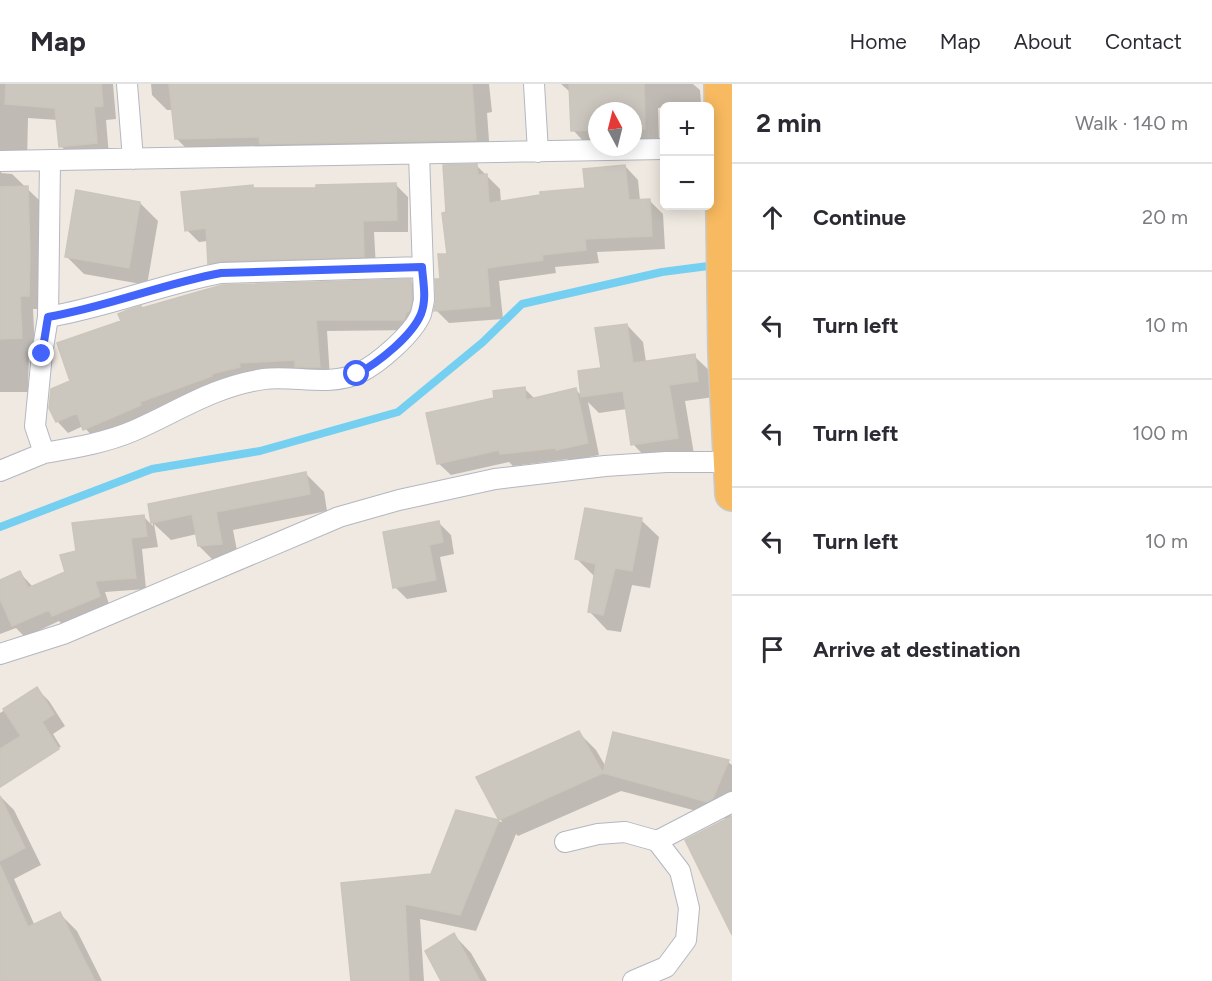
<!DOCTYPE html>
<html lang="en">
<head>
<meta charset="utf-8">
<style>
  body { margin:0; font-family:Figtree,sans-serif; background:#f2f2f3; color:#2b2b33 }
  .controls { position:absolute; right:18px; top:18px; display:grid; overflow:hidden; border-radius:9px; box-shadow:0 3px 15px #0003 }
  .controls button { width:54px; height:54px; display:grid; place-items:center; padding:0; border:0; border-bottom:2px solid #e1e1e2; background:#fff; color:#2b2b33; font:30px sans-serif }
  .compass { position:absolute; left:588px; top:18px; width:54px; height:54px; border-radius:50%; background:#fff; box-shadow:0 3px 15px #0003; rotate:353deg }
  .stop { position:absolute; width:18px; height:18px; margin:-14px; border:4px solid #4264fb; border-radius:50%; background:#fff }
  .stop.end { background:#4264fb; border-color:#fff; box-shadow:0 2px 6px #0008 }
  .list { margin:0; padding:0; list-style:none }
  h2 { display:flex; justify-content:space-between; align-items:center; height:78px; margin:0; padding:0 24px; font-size:26px }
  h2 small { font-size:20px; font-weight:400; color:#7c7c81 }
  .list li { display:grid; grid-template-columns:39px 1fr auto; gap:18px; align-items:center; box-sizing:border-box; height:108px; padding:0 24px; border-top:2px solid #e1e1e2 }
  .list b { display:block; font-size:22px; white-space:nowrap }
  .list em { font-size:20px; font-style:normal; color:#7c7c81 }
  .icon { flex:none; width:33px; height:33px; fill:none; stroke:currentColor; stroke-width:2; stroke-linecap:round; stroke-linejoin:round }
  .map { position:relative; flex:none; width:732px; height:897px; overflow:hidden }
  header { display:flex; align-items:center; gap:36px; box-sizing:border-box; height:84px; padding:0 30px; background:#fff; border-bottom:2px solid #e1e1e2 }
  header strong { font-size:28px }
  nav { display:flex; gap:33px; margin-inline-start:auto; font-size:21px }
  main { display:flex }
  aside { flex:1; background:#fff }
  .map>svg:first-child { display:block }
</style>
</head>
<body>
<header>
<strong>Map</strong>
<nav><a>Home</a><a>Map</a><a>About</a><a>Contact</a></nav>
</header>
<main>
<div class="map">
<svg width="732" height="897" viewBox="0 0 732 897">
  <rect width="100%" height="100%" fill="#efe9e1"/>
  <path fill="#0003" d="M0,0h113l3,35 -10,1 3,36 -35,4 -13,-14 -3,-26 -30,-2 -1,44 -25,7 -1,4 11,1 28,27 2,108h-9l2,42h-6l-1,41h-28z
    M151,0h338l3,28 -5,1 3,41 -299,-1 -15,-15 -3,-28h-6l-15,-15z
    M561,0h132l7,6 1,13 -43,5 1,35h-26v-32h-36v34h-10l-14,-15 -2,-39h-2z
    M477,82l23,23 1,14 86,-14 38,-23 13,14 2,21 9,-1 14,14 2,35 -68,3 2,11 -44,4 1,6 -57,8 4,38 -54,4 -13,-13 12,-55v-41z
    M396,101l12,12v35h-34l2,36 -155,7 -12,-12 -1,-22 -9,1 -12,-12 65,-43 3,3 62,-1z
    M140,119l18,18 -11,64 -63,-11 -18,-18z
    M411,197l11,11 -7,38 -88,1 3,47h-22l-158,35 -54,27 -13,-14 -15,7 -11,-12 15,-39 51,-60 20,-12z
    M627,241l16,17 3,20 48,-6 17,16 3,25 -29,4 9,53 -45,7 -16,-17 -6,-35 -28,4 -11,-11 11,53 -29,6 -2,-2 -55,7 -4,-4 -58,13 -13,-12 57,-64 30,-10 10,10 41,-9 7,7 -4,-24 23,-4z
    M306,390l18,18 3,19 -94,19 6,31 -22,3 -18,-18 -2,-12 -26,6 -17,-16 4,23 -16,2 4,40 -41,3 5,15 -46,19 -5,-5 -34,16 -9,-9 -16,6v-53l20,-8 13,14 34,-14 10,-21 66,-36 10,10 -3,-20z
    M641,436l18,17 -9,51 -18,-3 -11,47 -14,-2 -17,-18 4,-36 -18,-18z
    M439,439l12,12 3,19 -14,3 7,35 -40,7 -12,-12z
    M37,605l12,12 16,25 -12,8 8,13 -61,19v-53z
    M578,648l18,18 10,17 8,-33 114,28 4,3v48l-2,4 2,-1v108l-5,-105 -106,-28 -103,45 -2,-2 -40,97 -56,-12 4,62h-72l-10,-97 90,-8 25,-64 45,10 -23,-44z
    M0,712l14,14 27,55 -27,14 21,47 25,-12 17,17 25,50h-102z
    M454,851l17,18 16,28h-44z"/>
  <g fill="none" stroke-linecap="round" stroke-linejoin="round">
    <path stroke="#75cff0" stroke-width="8" d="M0,443l152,-58 108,-18 138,-39 85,-70 39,-38 140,-32 54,-7"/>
  </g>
  <path fill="#cbc7bf" stroke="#cbc5ba" stroke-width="1.5" d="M6,0h95l2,22 -9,1 3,36 -38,4 -4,-39 -50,-4z
    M169,0h303l4,56 -216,4 -1,-7 -84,2z
    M569,0h75l1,45h-12v-18h-36v19l-26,1z
    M477,80l1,11 9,-1 2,29 51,-8v-3l45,-4 -2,-19 42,-4 4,35 21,-1 2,37 -67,3 1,11 -44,5 1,5 -56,8 3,38 -56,5 2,-11 -1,-21h5l-2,-25h9l-5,-41 4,-1 -3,-47z
    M396,99l1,37 -34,1 1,36 -143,4 -13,3 -2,-36 -21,3 -4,-39 72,-7v3h63v-3z
    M28,102l2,70 -1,40h-9l2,42 -22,1v-152z
    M76,106l64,12 -11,66 -64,-11z
    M411,195l1,20 -2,11 -4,3 -2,7h-88l4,47h-25v-7l-56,3 1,4 -29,7 1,2 -72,26 1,3 -58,25 -6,-17 -21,9 -7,-14 2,-19 19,-8 -13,-38 64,-22 -3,-7 10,-4 13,-4 1,2 80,-23z
    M627,240l6,39 62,-9 3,27 -29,4 9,53 -47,7 -8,-54 -42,6 -3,-26 23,-3 -6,-40z
    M525,303l1,13 50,-12 12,55 -32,7v-2l-56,6 -1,-4 -62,14 -11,-51 68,-15 -1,-7z
    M306,388l4,22 -94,18 6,32 -24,2 -6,-32 -41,9 -3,-19z
    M585,424l57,10 -10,53 -17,-3 -12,47 -15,-3 8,-48 -21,-5z
    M144,431l3,21 -16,2 5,40 -41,3 5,15 -48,20 -3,-6 -37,16 -12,-27v-19l20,-9 8,17 37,-16 -5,-17 16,-4 -4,-28z
    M439,437l4,21 -14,3 7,35 -43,8 -10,-56z
    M37,603l17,27 -12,8 17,27 -59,38v-38l21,-13 -18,-27z
    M579,647l24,42 -104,47 -23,-43z
    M613,648l116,28 -16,38 -6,4 -104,-29z
    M0,712l25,52 -25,13z
    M456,726l43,10 -39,95 -55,-11 4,77h-58l-10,-98 90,-9z
    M732,732v119l-47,-95z
    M0,781l28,62 32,-15 35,69h-95z
    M454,849l26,48h-39l-16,-30z"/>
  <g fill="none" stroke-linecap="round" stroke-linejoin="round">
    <g stroke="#b4b7c1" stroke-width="22">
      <path id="minor" d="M127,0l6,75
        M534,0l4,68
        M0,77l664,-12
        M50,77l-2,156 -6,37 -7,72 9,27c29,-5 61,-10 89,-22 46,-20 79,-44 131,-52 30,-4 66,8 95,-6 19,-9 54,-39 62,-59 1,-4 2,-9 3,-14l-5,-146
        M48,233c59,-10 115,-33 173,-44l201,-6
        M0,387l44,-18
        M0,570l63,-20 276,-117 60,-17 96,-21 110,-13 61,-4h65
        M657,757l75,-39
        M565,758l33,-8 27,-2 32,9 23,30 9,37 -3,32 -20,27 -33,14"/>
    </g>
    <g stroke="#c9c9c9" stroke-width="36">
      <path id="trunk" d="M721,0l4,271 7,139"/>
    </g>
    <use href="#minor" stroke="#fff" stroke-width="20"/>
    <use href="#trunk" stroke="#f8ba60" stroke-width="33"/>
  </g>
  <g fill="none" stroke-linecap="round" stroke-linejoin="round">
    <path stroke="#4264fb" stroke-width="8" d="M42,270l6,-37c59,-10 114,-33 173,-44l201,-6c1,15 5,32 -1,47 -9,22 -43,49 -64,60"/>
  </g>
</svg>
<div class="controls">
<button>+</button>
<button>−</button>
</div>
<svg class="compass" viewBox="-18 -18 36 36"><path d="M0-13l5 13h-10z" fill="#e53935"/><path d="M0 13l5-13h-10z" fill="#7c7c81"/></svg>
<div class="stop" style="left:357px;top:290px"></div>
<div class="stop end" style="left:42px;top:270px"></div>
</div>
<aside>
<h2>2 min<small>Walk · 140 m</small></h2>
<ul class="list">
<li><svg class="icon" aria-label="ahead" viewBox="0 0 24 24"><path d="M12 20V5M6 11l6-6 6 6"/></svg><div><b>Continue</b></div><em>20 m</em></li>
<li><svg class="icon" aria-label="left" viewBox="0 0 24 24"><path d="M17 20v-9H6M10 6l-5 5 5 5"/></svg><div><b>Turn left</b></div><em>10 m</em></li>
<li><svg class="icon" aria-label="left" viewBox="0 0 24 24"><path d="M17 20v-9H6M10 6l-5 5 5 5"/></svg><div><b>Turn left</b></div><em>100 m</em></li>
<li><svg class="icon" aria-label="left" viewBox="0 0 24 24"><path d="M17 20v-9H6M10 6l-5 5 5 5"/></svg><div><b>Turn left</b></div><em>10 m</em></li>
<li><svg class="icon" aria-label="arrive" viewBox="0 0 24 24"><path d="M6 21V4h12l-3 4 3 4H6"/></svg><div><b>Arrive at destination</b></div></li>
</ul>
</aside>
</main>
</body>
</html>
